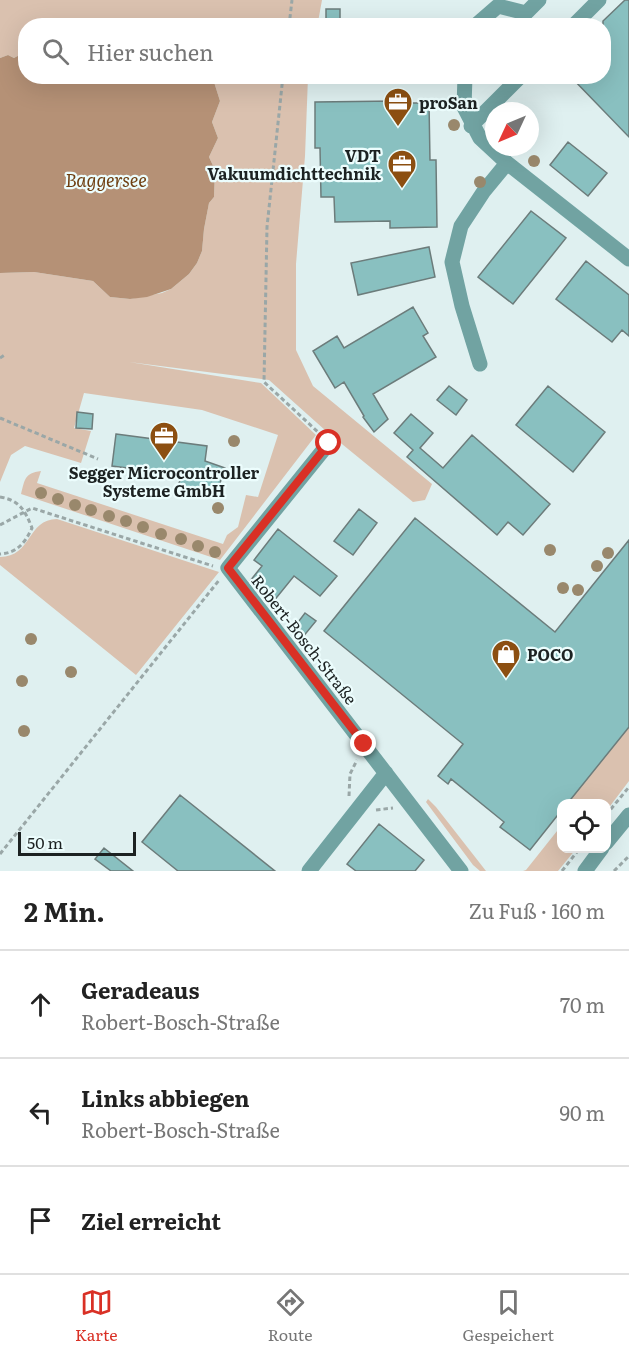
<!DOCTYPE html>
<html lang="de">
<head>
<meta charset="utf-8">
<style>
  body { margin:0; font-family:Literata,serif; background:#f2f2f2; color:#222 }
  .controls { position:absolute; right:18px; bottom:18px; display:grid; overflow:hidden; border-radius:12px; box-shadow:0 6px 24px #0002 }
  .controls button { width:54px; height:54px; display:grid; place-items:center; padding:0; border:0; border-bottom:2px solid #e0e0e0; background:#fff; color:#222; font:30px sans-serif }
  .compass { position:absolute; left:485px; top:102px; width:54px; height:54px; border-radius:50%; background:#fff; box-shadow:0 6px 24px #0002; rotate:226deg }
  .scale { position:absolute; left:18px; bottom:15px; width:118px; box-sizing:border-box; padding-left:6px; border:3px solid #1c2222; border-top:0; font-size:16px; line-height:21px; white-space:nowrap; color:#1c2222; -webkit-text-stroke:4px #ecfdfd; paint-order:stroke }
  .stop { position:absolute; width:18px; height:18px; margin:-14px; border:4px solid #d93025; border-radius:50%; background:#fff }
  .stop.end { background:#d93025; border-color:#fff; box-shadow:0 2px 6px #0008 }
  .list { margin:0; padding:0; list-style:none }
  h2 { display:flex; justify-content:space-between; align-items:center; height:78px; margin:0; padding:0 24px; font-size:26px }
  h2 small { font-size:20px; font-weight:400; color:#767676 }
  .list li { display:grid; grid-template-columns:39px 1fr auto; gap:18px; align-items:center; box-sizing:border-box; height:108px; padding:0 24px; border-top:2px solid #e0e0e0 }
  .list b { display:block; font-size:22px; white-space:nowrap }
  .list p { margin:0; font-size:20px; white-space:nowrap; color:#767676 }
  .list em { font-size:20px; font-style:normal; color:#767676 }
  .icon { flex:none; width:33px; height:33px; fill:none; stroke:currentColor; stroke-width:2; stroke-linecap:round; stroke-linejoin:round }
  .map { position:relative; flex:none; width:629px; height:871px; overflow:hidden }
  .search { position:absolute; background:#fff; box-shadow:0 6px 24px #0002; left:18px; right:18px; top:18px; height:66px; display:flex; align-items:center; gap:15px; box-sizing:border-box; padding:0 21px; border-radius:24px; color:#767676; font-size:22px }
  .sheet { height:402px; background:#fff }
  nav { display:flex; justify-content:space-around; align-items:center; box-sizing:border-box; height:84px; border-top:2px solid #e0e0e0; background:#fff; font-size:16px; color:#767676 }
  nav a { display:grid; justify-items:center; gap:3px }
  nav .on { color:#d93025 }
  .map>svg:first-child { display:block }
</style>
</head>
<body>
<div class="map">
<svg width="629" height="871" viewBox="0 0 629 871">
  <rect width="100%" height="100%" fill="#dff0f0"/>
  <path fill="#dac1af" d="M0,0h322l-4,22 -8,2v1l-104,1 -7,-7h-21l-20,7h-132l-1,26 -11,6 -6,-3 -8,3z
    M216,77h92l-3,79 -9,108v86l17,36 119,98 -7,16 -12,2 -87,-71 -57,-51 -140,-18 132,21 55,52 -96,125 -199,-66c4,-14 3,-21 20,-23l-4,12 186,61 4,-9 11,-8 8,-32 12,2 20,-62 -76,-25 -118,-17 -10,35 17,3 -10,32 -56,-17 -14,9 -11,27v-209l34,-1 59,9 17,16 20,2 32,-6 9,-4 18,-15 8,-11 5,-12 2,-22 5,-26 5,-6 1,-27 -6,-13 9,-19 -6,-16 8,-21 -6,-19z
    M57,519l162,53 -83,103 -136,-110v-8c32,0 27,-38 57,-38z
    M629,727v54l-22,29 -1,-6 -39,-1z
    M428,799l8,8 50,64h-6l-7,-6 -47,-63z
    M561,826l1,22 14,1 -18,22h-35l3,-1z"/>
  <path fill="#b59176" d="M25,52l1,24 190,1 -2,5 6,19 -8,21 6,16 -9,19 6,13 -1,27 -5,6 -5,26 -2,22 -5,12 -8,11 -18,15 -24,8 -17,2 -20,-2 -17,-16 -59,-9 -34,1v-215l8,-3 6,3z"/>
  <path fill="#89c0c0" stroke="#6c7c7b" stroke-width="1.5" d="M625,0h4v137l-59,-61h33v-55z
    M326,9h14v14h-14z
    M395,101l-1,2h35l1,57h6l1,67 -47,1v-7l-55,1 -1,-25h-13l-1,-49h-5v-46z
    M568,142l39,31 -19,23 -38,-31z
    M531,211l35,27 -53,66 -35,-27z
    M429,247l6,30 -77,18 -7,-32z
    M586,261l43,34v41l-7,-6 -10,12 -56,-43z
    M413,307l15,26 -5,3 13,21 -63,37 15,25 -14,13 -11,-15 1,-1 -20,-34 -9,6 -22,-37 24,-15 7,12z
    M449,386l18,14 -11,15 -19,-15z
    M548,386l57,46 -32,40 -57,-47z
    M77,412l16,2 -1,15 -16,-1z
    M411,414l22,19 -13,15 23,20 29,-33 78,69 -27,31 -15,-13 -11,13 -90,-78 6,-7 -19,-17z
    M116,434l91,12 -2,15 20,7 -10,30 -37,-12 4,-11 -70,-9z
    M359,509l18,14 -24,32 -19,-14z
    M415,518l140,114 74,-92v187l-62,77h-6v7l-31,39 -30,-23 4,-5 -53,-43 -3,5 -10,-8 25,-32 -139,-113z
    M278,529l59,47 -17,20 -26,-20 -21,26 -17,-14 -6,-7 12,-15 -8,-6z
    M305,613l11,8 -14,17 -10,-8z
    M180,795l95,76h-97l-36,-29z
    M379,824l45,36 -9,11h-59l-9,-7z
    M104,848l29,23h-22l-16,-12z"/>
  <g fill="none" stroke-linecap="round" stroke-linejoin="round">
    <path stroke="#9aa7a7" stroke-width="3" stroke-dasharray="4.5 3" stroke-linecap="butt" d="M289,26l3,-26
      M283,76l-16,151 -3,155 55,51
      M0,358l6,-4
      M0,418l98,41
      M0,497c19,3 25,13 32,31 -7,15 -15,25 -32,26
      M0,525l32,-17 181,58
      M349,796l1,-22 7,-14
      M376,810l17,-2
      M606,815l23,-28
      M0,854l220,-275
      M562,871l18,-23
      M614,871l15,-15"/>
    <path stroke="#71a3a2" stroke-width="15" d="M475,26l23,-20 28,7 13,-13
      M573,26l26,-26
      M465,76l-1,31 16,31 27,25 122,96
      M471,126l50,-50
      M480,364l-18,-58 -10,-44 9,-36 23,-35 23,-28
      M329,443l-101,125 233,303
      M606,843l23,-28
      M309,871l77,-98
      M585,871l17,-23"/>
  </g>
  <g fill="#99886c">
    <circle cx="454" cy="125" r="6"/>
    <circle cx="534" cy="161" r="6"/>
    <circle cx="480" cy="182" r="6"/>
    <circle cx="234" cy="441" r="6"/>
    <circle cx="41" cy="493" r="6"/>
    <circle cx="58" cy="499" r="6"/>
    <circle cx="75" cy="505" r="6"/>
    <circle cx="218" cy="508" r="6"/>
    <circle cx="91" cy="510" r="6"/>
    <circle cx="109" cy="516" r="6"/>
    <circle cx="126" cy="521" r="6"/>
    <circle cx="143" cy="527" r="6"/>
    <circle cx="161" cy="534" r="6"/>
    <circle cx="181" cy="539" r="6"/>
    <circle cx="198" cy="546" r="6"/>
    <circle cx="550" cy="550" r="6"/>
    <circle cx="215" cy="552" r="6"/>
    <circle cx="608" cy="553" r="6"/>
    <circle cx="597" cy="566" r="6"/>
    <circle cx="563" cy="588" r="6"/>
    <circle cx="578" cy="590" r="6"/>
    <circle cx="31" cy="639" r="6"/>
    <circle cx="71" cy="672" r="6"/>
    <circle cx="22" cy="681" r="6"/>
    <circle cx="24" cy="731" r="6"/>
  </g>
  <g fill="none" stroke-linecap="round" stroke-linejoin="round">
    <path stroke="#d93025" stroke-width="8" d="M329,443l-101,125 136,176"/>
  </g>
  <defs>
    <g id="office-pin" transform="scale(1.5)"><path d="M0 17L-7.5 6A9.5 9.5 0 1 1 7.5 6Z" fill="#8c4f11" stroke="#ecfdfd"/><path d="M-6-3h4V-5.5h4V-3h4V5H-6ZM-1-4.5V-3h2v-1.5ZM-6 0V1H6V0Z" fill="#fff"/></g>
    <g id="shop-pin" transform="scale(1.5)"><path d="M0 17L-7.5 6A9.5 9.5 0 1 1 7.5 6Z" fill="#8c4f11" stroke="#ecfdfd"/><path d="M-5-2.5h2.3a2.7 3.5 0 0 1 5.4 0H5L5.5 6h-11ZM-1.5-2.5h3a1.5 2.3 0 0 0-3 0Z" fill="#fff"/></g>
  </defs>
  <g fill-rule="evenodd">
    <use href="#office-pin" x="398" y="102"/>
    <use href="#office-pin" x="402" y="164"/>
    <use href="#office-pin" x="164" y="436"/>
    <use href="#shop-pin" x="506" y="654"/>
  </g>
  <g text-anchor="middle" dominant-baseline="central" stroke-width="4.5" stroke-linejoin="round" paint-order="stroke">
    <g font-size="16" font-weight="bold" fill="#1c2222" stroke="#ecfdfd" text-anchor="start">
      <text x="419" y="102">proSan</text>
      <text x="381" y="155" text-anchor="end">VDT<tspan x="381" dy="18">Vakuumdichttechnik</tspan></text>
      <text x="164" y="472" text-anchor="middle">Segger Microcontroller<tspan x="164" dy="18">Systeme GmbH</tspan></text>
      <text x="527" y="654">POCO</text>
    </g>
    <g font-size="16" fill="#1c2222" stroke="#ecfdfd">
      <text transform="translate(305 639) rotate(52)">Robert-Bosch-Straße</text>
    </g>
    <g font-size="18" font-style="italic" fill="#6f3f11" stroke="#ecfdfd">
      <text x="106" y="179">Baggersee</text>
    </g>
  </g>
</svg>
<div class="controls">
<button><svg class="icon" aria-label="locate" viewBox="0 0 24 24"><circle cx="12" cy="12" r="6"/><path d="M12 2v4M12 18v4M2 12h4M18 12h4"/></svg></button>
</div>
<svg class="compass" viewBox="-18 -18 36 36"><path d="M0-13l5 13h-10z" fill="#e53935"/><path d="M0 13l5-13h-10z" fill="#767676"/></svg>
<div class="scale">50 m</div>
<div class="stop" style="left:329px;top:443px"></div>
<div class="stop end" style="left:364px;top:744px"></div>
<div class="search"><svg class="icon" aria-label="search" viewBox="0 0 24 24"><circle cx="10" cy="10" r="6"/><path d="M15 15l6 6"/></svg>Hier suchen</div>
</div>
<section class="sheet">
<h2>2 Min.<small>Zu Fuß · 160 m</small></h2>
<ul class="list">
<li><svg class="icon" aria-label="ahead" viewBox="0 0 24 24"><path d="M12 20V5M6 11l6-6 6 6"/></svg><div><b>Geradeaus</b><p>Robert-Bosch-Straße</p></div><em>70 m</em></li>
<li><svg class="icon" aria-label="left" viewBox="0 0 24 24"><path d="M17 20v-9H6M10 6l-5 5 5 5"/></svg><div><b>Links abbiegen</b><p>Robert-Bosch-Straße</p></div><em>90 m</em></li>
<li><svg class="icon" aria-label="arrive" viewBox="0 0 24 24"><path d="M6 21V4h12l-3 4 3 4H6"/></svg><div><b>Ziel erreicht</b></div></li>
</ul>
</section>
<nav>
<a class="on"><svg class="icon" aria-label="map" viewBox="0 0 24 24"><path d="M3 6l6-2 6 2 6-2v14l-6 2-6-2-6 2zM9 4v14M15 6v14"/></svg>Karte</a>
<a><svg class="icon" aria-label="directions" viewBox="0 0 24 24"><path d="M12 3l9 9-9 9-9-9zM9 14v-3h6M13 9l2 2-2 2"/></svg>Route</a>
<a><svg class="icon" aria-label="saved" viewBox="0 0 24 24"><path d="M7 4h10v16l-5-4-5 4z"/></svg>Gespeichert</a>
</nav>
</body>
</html>
